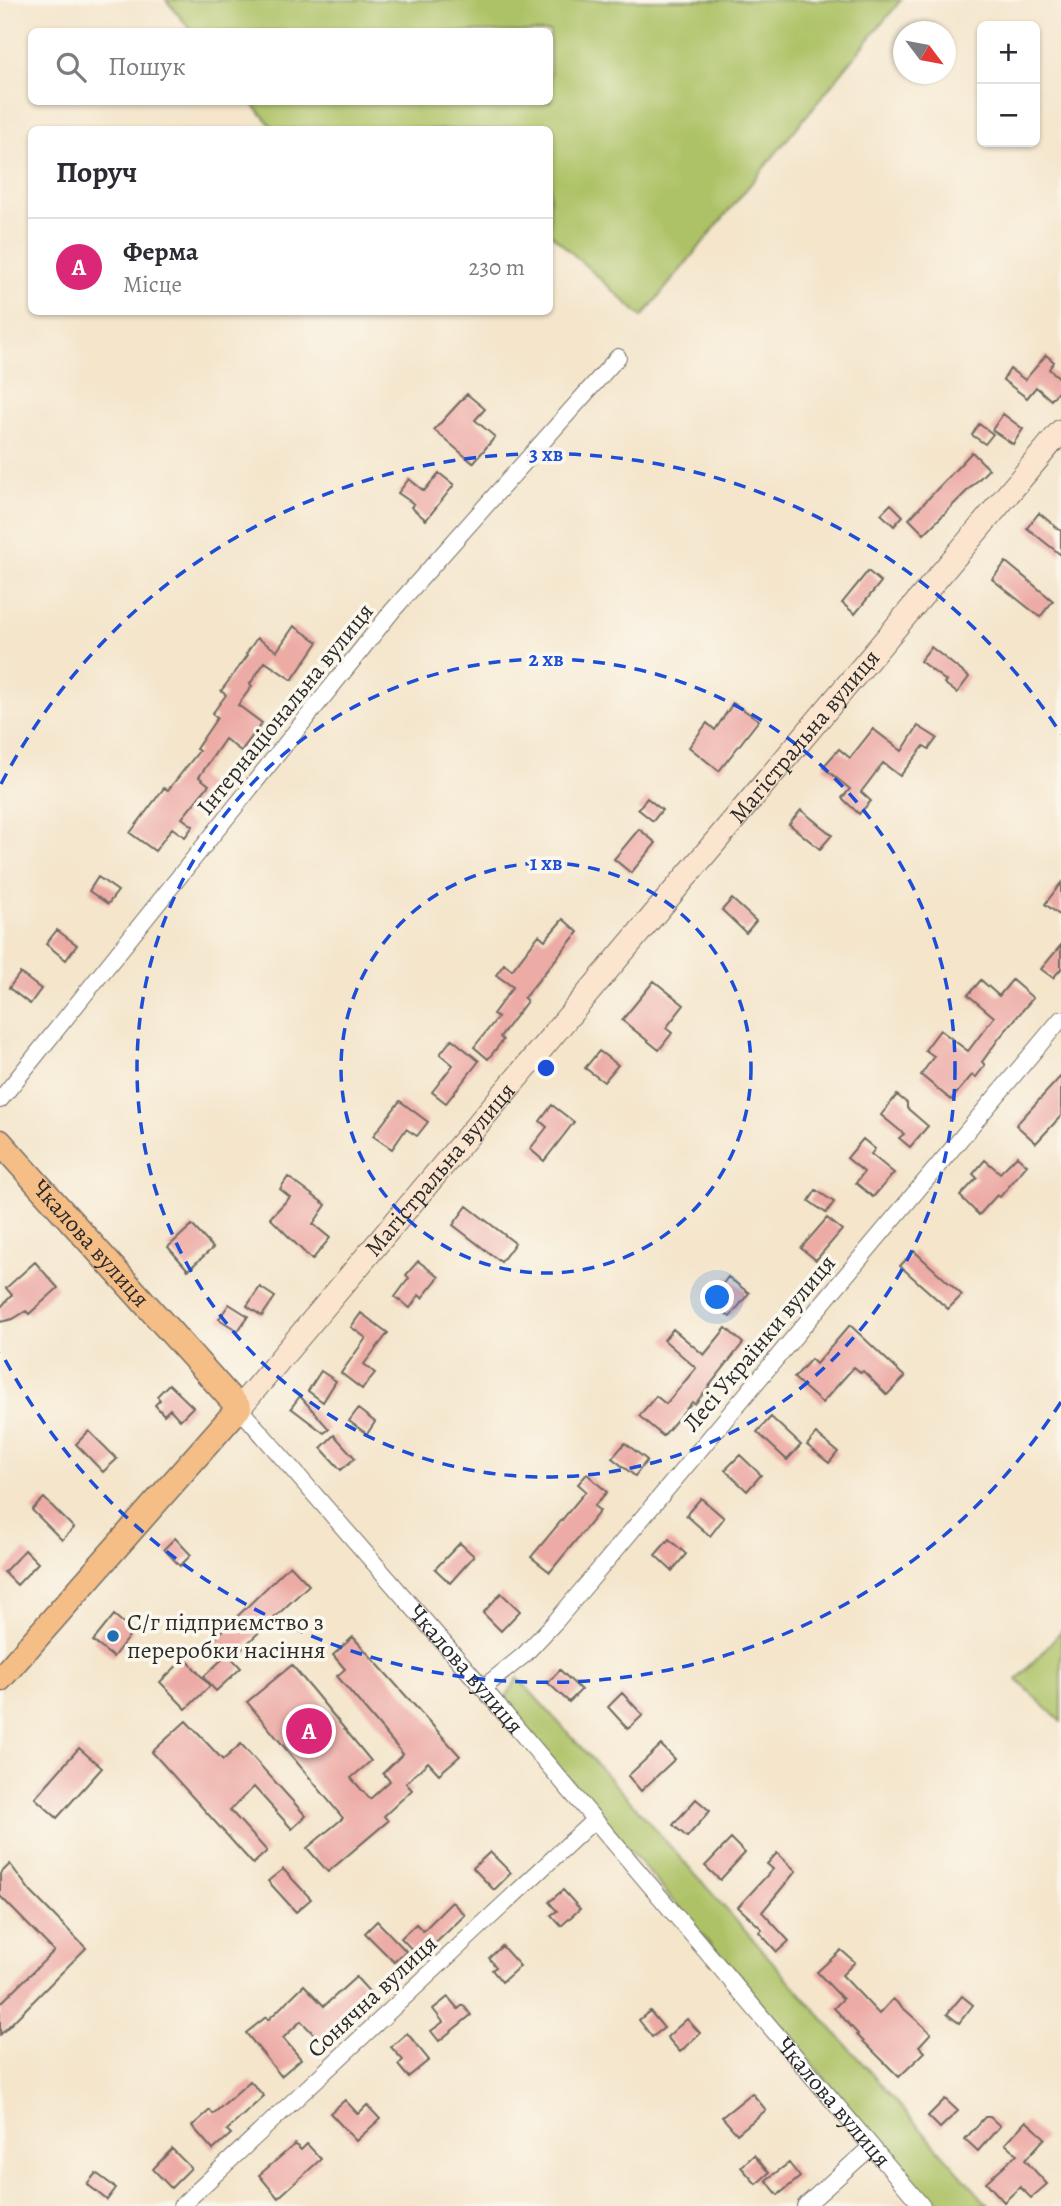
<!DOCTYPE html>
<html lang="uk">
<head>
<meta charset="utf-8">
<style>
  body { margin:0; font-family:Alegreya,serif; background:#f7f7f7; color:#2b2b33 }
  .controls { position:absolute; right:21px; top:21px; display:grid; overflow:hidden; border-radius:10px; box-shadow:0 2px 5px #0004 }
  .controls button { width:63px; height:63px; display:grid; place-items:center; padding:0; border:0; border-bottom:2px solid #e1e1e2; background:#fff; color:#2b2b33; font:35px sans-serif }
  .compass { position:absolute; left:893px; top:21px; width:63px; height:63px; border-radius:50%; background:#fff; box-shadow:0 2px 5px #0004; rotate:122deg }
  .you { position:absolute; left:718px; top:1298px; width:24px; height:24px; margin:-18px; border:5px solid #fff; border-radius:50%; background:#1a73e8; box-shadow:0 0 0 10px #1a73e833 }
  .badge { display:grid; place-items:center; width:46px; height:46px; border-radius:50%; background:#db2777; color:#fff; font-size:23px; font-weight:700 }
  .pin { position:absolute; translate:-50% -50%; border:4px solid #fff; box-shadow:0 2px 7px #0006 }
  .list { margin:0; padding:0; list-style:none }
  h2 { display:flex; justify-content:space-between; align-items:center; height:91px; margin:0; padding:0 28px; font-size:30px }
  h2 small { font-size:23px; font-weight:400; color:#7c7c81 }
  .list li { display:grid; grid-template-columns:46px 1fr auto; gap:21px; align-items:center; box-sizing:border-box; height:98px; padding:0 28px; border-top:2px solid #e1e1e2 }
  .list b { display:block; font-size:26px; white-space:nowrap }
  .list p { margin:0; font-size:23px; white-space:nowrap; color:#7c7c81 }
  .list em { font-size:23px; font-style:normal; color:#7c7c81 }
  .icon { flex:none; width:38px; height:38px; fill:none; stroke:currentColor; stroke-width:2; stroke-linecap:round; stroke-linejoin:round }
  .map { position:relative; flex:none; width:1061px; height:2206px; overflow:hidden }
  .search { position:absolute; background:#fff; box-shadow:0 2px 5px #0004; left:28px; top:28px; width:525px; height:77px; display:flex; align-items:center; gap:18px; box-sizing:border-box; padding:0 24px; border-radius:10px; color:#7c7c81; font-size:26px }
  .panel { position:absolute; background:#fff; box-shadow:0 2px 5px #0004; left:28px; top:126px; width:525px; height:189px; border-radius:10px }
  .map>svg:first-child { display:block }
</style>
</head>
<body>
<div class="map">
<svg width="1061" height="2206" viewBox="0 0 1061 2206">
  <rect width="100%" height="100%" fill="#fbf7ec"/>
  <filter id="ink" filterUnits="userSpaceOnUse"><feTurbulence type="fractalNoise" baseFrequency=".0143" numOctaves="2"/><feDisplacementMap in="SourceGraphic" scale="14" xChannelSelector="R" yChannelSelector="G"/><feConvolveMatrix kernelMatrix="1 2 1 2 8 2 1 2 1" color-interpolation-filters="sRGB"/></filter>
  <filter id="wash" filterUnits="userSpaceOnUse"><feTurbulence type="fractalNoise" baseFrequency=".00686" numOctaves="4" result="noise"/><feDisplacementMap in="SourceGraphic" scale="28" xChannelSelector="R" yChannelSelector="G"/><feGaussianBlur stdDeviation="1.57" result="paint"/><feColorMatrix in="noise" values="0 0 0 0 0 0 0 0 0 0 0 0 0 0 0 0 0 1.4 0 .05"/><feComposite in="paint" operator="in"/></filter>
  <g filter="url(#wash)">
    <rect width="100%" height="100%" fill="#f4e5cb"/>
    <path fill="#adc266" stroke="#6c7648" stroke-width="2" d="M166,0h735l-259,317 -92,-84v-103l-276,-1 -23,-27h299v-70l-358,-1z
      M1061,1631v91l-44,-42z
      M518,1678l113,124 358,404h-56l-425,-499 -2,-10z"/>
    <g id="blocks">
      <path fill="#edaba6" d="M1046,355l8,7 -5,7 12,10v9l-10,12 -15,-13 -9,11 -24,-18 7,-11 15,11z
        M467,394l18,15 -10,11 20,17 -22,26 -39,-33z
        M1003,414l20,15 -10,15 -21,-14z
        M979,424l14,10 -8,10 -13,-9z
        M972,452l17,17 -65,65 -15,-15z
        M439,473l15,12 -28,35 -15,-13 3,-3 -16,-11 11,-14 15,12z
        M891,504l12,12 -9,10 -13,-12z
        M1039,513l22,18v24l-34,-27z
        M1006,562l47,39 -13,16 -48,-38z
        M868,571l13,11 -26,32 -13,-11z
        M294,626l24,16 -26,38 -27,-18 -15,22 2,2 -14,19 24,18 -21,28 -16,-12 -26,38 10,8 -27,33 11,8 -8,11 -13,-9 -17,23 -25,-18 34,-45 4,2 31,-39 -3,-2 21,-31 -5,-4 14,-19 -5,-4 27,-36 -2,-1 11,-16 20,13z
        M931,647l38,30 -12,16 -13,-10 2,-2 -26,-20z
        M733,703l26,17 -40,51 -30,-24 18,-24 8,7z
        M918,726l19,12 -8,11 -5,-3 -24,30 -17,-13 -22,29 10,9 -12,13 -17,-16 8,-9 -27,-22 16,-18 11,9 23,-29 29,22z
        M647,798l15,12 -9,11 -15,-12z
        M801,810l31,25 -12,14 -31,-25z
        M639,829l17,14 -25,30 -17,-14z
        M98,877l20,14 -10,13 -19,-13z
        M1061,883v33l-16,-12z
        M732,899l24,22 -10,12 -24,-23z
        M563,919l15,13 -54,66 3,3 -27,36 3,3 -15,19 -14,-12 24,-30 -5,-3 20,-27 -17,-12 8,-11 8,6 27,-35 6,5z
        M57,930l20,15 -11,15 -20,-16z
        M1061,945v24l-8,9 -12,-9z
        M20,973l21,16 -11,15 -21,-16z
        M981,980l18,16 13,-16 21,18 -33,39 -18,25 3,3 -9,12 -4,-2 -21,25 -30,-25 13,-19 -9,-6 15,-20 28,21 26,-34 -26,-22z
        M654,981l30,24 -18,23 6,5 -13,17 -37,-30z
        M452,1039l27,22 -33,42 -14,-11 21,-27 -13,-11z
        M599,1051l19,14 -14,17 -19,-14z
        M1061,1076v40l-25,27 -20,-18z
        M897,1095l10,8v5l21,18 -18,21 -11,-9 5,-4 -23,-19z
        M400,1101l28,21 -11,14 -11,-7 -14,20 -19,-13z
        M552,1105l22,17 -30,39 -14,-12 17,-22 -7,-6z
        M863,1139l12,10 -4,5 23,19 -21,24 -17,-14 8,-11 -17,-14z
        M1017,1156l10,9 -27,32 -3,-2 -18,20 -19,-19 17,-18 -4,-4 12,-14 15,13z
        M288,1177l38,28 -13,19 17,14 -18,22 -42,-42 20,-21 -10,-8z
        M816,1190l18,12 -8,11 -17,-12z
        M467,1206l48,37 -14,19 -48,-37z
        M827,1218l15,12 -26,30 -15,-12z
        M192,1225l21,23 -25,22 -20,-23z
        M914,1251l48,44 -14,14 -48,-43z
        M418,1261l21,16 -17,21 -3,-3 -9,13 -15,-11 14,-19 -3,-3z
        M35,1262l23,26 -29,26 -3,-3 -13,8 -13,3v-14l12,-13 -6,-7z
        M728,1277l21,16 -19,24 -21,-15z
        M260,1287l15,10 -13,19 -15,-10z
        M229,1304l19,12 -10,15 -19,-12z
        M361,1313l27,20 -24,31 11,9 -13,16 -21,-16 25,-35 -15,-11z
        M850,1325l55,52 -18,18 -24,-24 -2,2 -7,-6 -32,36 -28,-25 17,-19 5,5z
        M726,1328l17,15 -48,61 -3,-2 -29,34 -24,-20 17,-20 10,8 30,-36 -32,-28 9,-11 31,26z
        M321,1371l15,10 -13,21 -15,-11z
        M169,1384l24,23 -13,13 -10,-11 -6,6 -9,-10 5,-5 -3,-4z
        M300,1396l29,33 -5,4 -33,-25z
        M358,1409l17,13 -8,12 -18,-13z
        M771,1417l30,28 -14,15 -30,-28z
        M89,1431l28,28 -14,13 -27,-28z
        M816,1434l22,18 -9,11 -22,-18z
        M334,1435l21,23 -14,12 -20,-22z
        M625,1443l22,17 -12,16 -23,-18z
        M740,1455l21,20 -14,16 -22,-21z
        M587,1474l20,18 -13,14 6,5 -50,61 -19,-15 55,-66 -8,-7z
        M44,1498l30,30 -12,12 -30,-30z
        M701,1498l23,20 -14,18 -24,-21z
        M175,1538l16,17 -11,11 -16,-17z
        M669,1539l17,15 -14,17 -17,-16z
        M460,1543l14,13 -24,27 -15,-14z
        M25,1550l13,13 -21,22 -13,-13z
        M290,1565l19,20 -77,73 -18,-19z
        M501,1593l19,18 -19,20 -18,-18z
        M114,1615l19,16 -20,26 -20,-16z
        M353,1637l107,119 -21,18 -11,-12 -22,21 6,7 -28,26 4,5 -60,51 -21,-24 36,-30 -96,-116 45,-37 79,96 -20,17 19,21 20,-18 -7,-8 20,-19 -66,-78 8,-7 -12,-14z
        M228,1654l13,14 -25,23 -13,-14z
        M185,1658l25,28 -24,23 -26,-27z
        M560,1670l21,20 -12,12 -21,-19z
        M622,1693l21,22 -15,14 -20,-22z
        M186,1721l37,39 18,-16 65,72 -14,13 -38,-42 -24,23 37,41 -14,13 -101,-112z
        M661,1745l14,14 -34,32 -13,-15z
        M79,1748l23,20 -45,50 -22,-20z
        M696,1799l14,12 -23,26 -14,-12z
        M731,1839l14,14 -25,27 -15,-14z
        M490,1852l21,21 -17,17 -21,-22z
        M777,1853l19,18 -34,41 27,29 -12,11 -18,-20 3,-3 -24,-22 35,-38 -6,-5z
        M10,1864l21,28 55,56 -86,87v-31l54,-53 -54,-55v-22z
        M283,1869l28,30 -15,13 -28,-31z
        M563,1890l17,19 -19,17 -10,-11 6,-4 -8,-9z
        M452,1902l13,13 -45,43 -19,-20 15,-14 7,7z
        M377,1921l29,30 -12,11 -29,-29z
        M502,1946l18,20 -18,16 -10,-12 4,-3 -7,-9z
        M841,1950l14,12 -13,13 37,39 14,-15 38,34 -12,13 6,6 -26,25 -42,-42 1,-1 -24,-26 9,-9 -26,-27z
        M356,1977l18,20 -50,48 -23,-24 -18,17 18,21 -20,17 -35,-43 20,-16 2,3 36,-35 20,21z
        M962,1996l11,9 -14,18 -12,-9z
        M448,1997l10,12 5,-4 8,10 -32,26 -8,-10 12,-9 -10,-13z
        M650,2011l14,17 -12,9 -13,-17z
        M687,2019l13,14 -20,19 -13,-15z
        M407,2033l22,27 -21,17 -10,-12 5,-5 -12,-13z
        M250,2081l14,15 -37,34 4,4 -18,16 -21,-24 18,-16 3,4z
        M752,2093l14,17 -29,24 -15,-17z
        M945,2099l13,12 -18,17 -12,-12z
        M345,2100l13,14 9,-9 13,14 -24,22 -26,-28z
        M985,2117h5l10,9 -22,25 -13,-12z
        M1026,2121l19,17 -20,22 22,24 -16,14 -11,-11 -16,15 -18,-20 31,-28 -12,-10z
        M295,2144l6,6 6,-6 14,15 -43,39 -19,-23z
        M172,2149l19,19 -20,20 -18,-19z
        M754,2155l15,18 -13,11 -15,-17z
        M789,2163l11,14 -22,18 -12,-15z
        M96,2173l20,15 -9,12 -20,-16z"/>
    </g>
  </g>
  <g filter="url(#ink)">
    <use href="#blocks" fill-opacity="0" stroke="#716c63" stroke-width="2"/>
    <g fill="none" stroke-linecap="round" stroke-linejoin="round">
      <g stroke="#716c63" stroke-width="18">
        <g id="street">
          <path d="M0,1100l393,-490 225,-253"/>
          <path id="s1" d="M239,1408l244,280 439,518"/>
          <path d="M483,1688l41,-33 32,-34 505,-602"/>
          <path d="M181,2206l413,-386"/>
          <path d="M805,2206l66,-59"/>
        </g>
      </g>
      <g stroke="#716c63" stroke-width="25">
        <g id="secondary">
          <path id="s2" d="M239,1408l822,-977"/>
        </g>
      </g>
      <g stroke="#716c63" stroke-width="27">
        <g id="primary">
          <path id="s3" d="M0,1142l239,266 -239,271"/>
        </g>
      </g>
      <use href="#street" stroke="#fff" stroke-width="16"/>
      <use href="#secondary" stroke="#fbe5cf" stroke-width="23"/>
      <use href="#primary" stroke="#f6be87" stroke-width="24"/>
    </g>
  </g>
  <g fill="none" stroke="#1d4ed8" stroke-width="3.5" stroke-dasharray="12 9">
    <circle cx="546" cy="1068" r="205"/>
    <circle cx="546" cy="1068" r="409"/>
    <path d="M1061 1402A614 614 0 0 1 1 1352M1 784A614 614 0 0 1 1061 734"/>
  </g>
  <circle fill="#1f6fb2" stroke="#fbf7ec" stroke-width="2.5" cx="113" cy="1636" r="7"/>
  <g text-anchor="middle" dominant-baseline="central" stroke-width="7" stroke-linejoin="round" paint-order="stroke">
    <g font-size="24" fill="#2b2b2b" stroke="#fbf7ec">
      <text transform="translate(285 709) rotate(-51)">Інтернаціональна вулиця</text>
      <text stroke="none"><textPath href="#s2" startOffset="878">Магістральна вулиця</textPath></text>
      <text stroke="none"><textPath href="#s2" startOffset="312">Магістральна вулиця</textPath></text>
      <text stroke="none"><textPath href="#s3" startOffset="136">Чкалова вулиця</textPath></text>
      <text transform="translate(759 1343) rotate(-50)">Лесі Українки вулиця</text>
      <text stroke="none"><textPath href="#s1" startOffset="346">Чкалова вулиця</textPath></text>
      <text transform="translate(372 1996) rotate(-43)">Сонячна вулиця</text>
      <text stroke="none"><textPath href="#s1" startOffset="914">Чкалова вулиця</textPath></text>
    </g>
    <g font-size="24" fill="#2b2b2b" stroke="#fbf7ec" text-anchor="start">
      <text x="127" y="1622">С/г підприємство з<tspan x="127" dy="28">переробки насіння</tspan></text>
    </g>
  </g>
  <circle cx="546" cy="1068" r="10" fill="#1d4ed8" stroke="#fbf7ec" stroke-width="3.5"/>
  <g font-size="21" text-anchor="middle" font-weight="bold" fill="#1d4ed8" stroke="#fbf7ec" stroke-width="7" stroke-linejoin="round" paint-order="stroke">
    <text x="546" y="461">3 хв</text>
    <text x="546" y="666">2 хв</text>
    <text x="546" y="870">1 хв</text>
  </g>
</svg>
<div class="controls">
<button>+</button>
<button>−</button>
</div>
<svg class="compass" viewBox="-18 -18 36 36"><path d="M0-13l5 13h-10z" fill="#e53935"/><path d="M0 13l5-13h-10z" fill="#7c7c81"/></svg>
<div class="you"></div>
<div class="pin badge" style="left:309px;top:1731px">A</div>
<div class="search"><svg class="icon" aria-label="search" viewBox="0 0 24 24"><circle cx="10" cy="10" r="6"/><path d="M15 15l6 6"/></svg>Пошук</div>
<section class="panel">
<h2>Поруч<small></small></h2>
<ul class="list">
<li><span class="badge">A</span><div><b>Ферма</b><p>Місце</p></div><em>230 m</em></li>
</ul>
</section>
</div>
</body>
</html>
